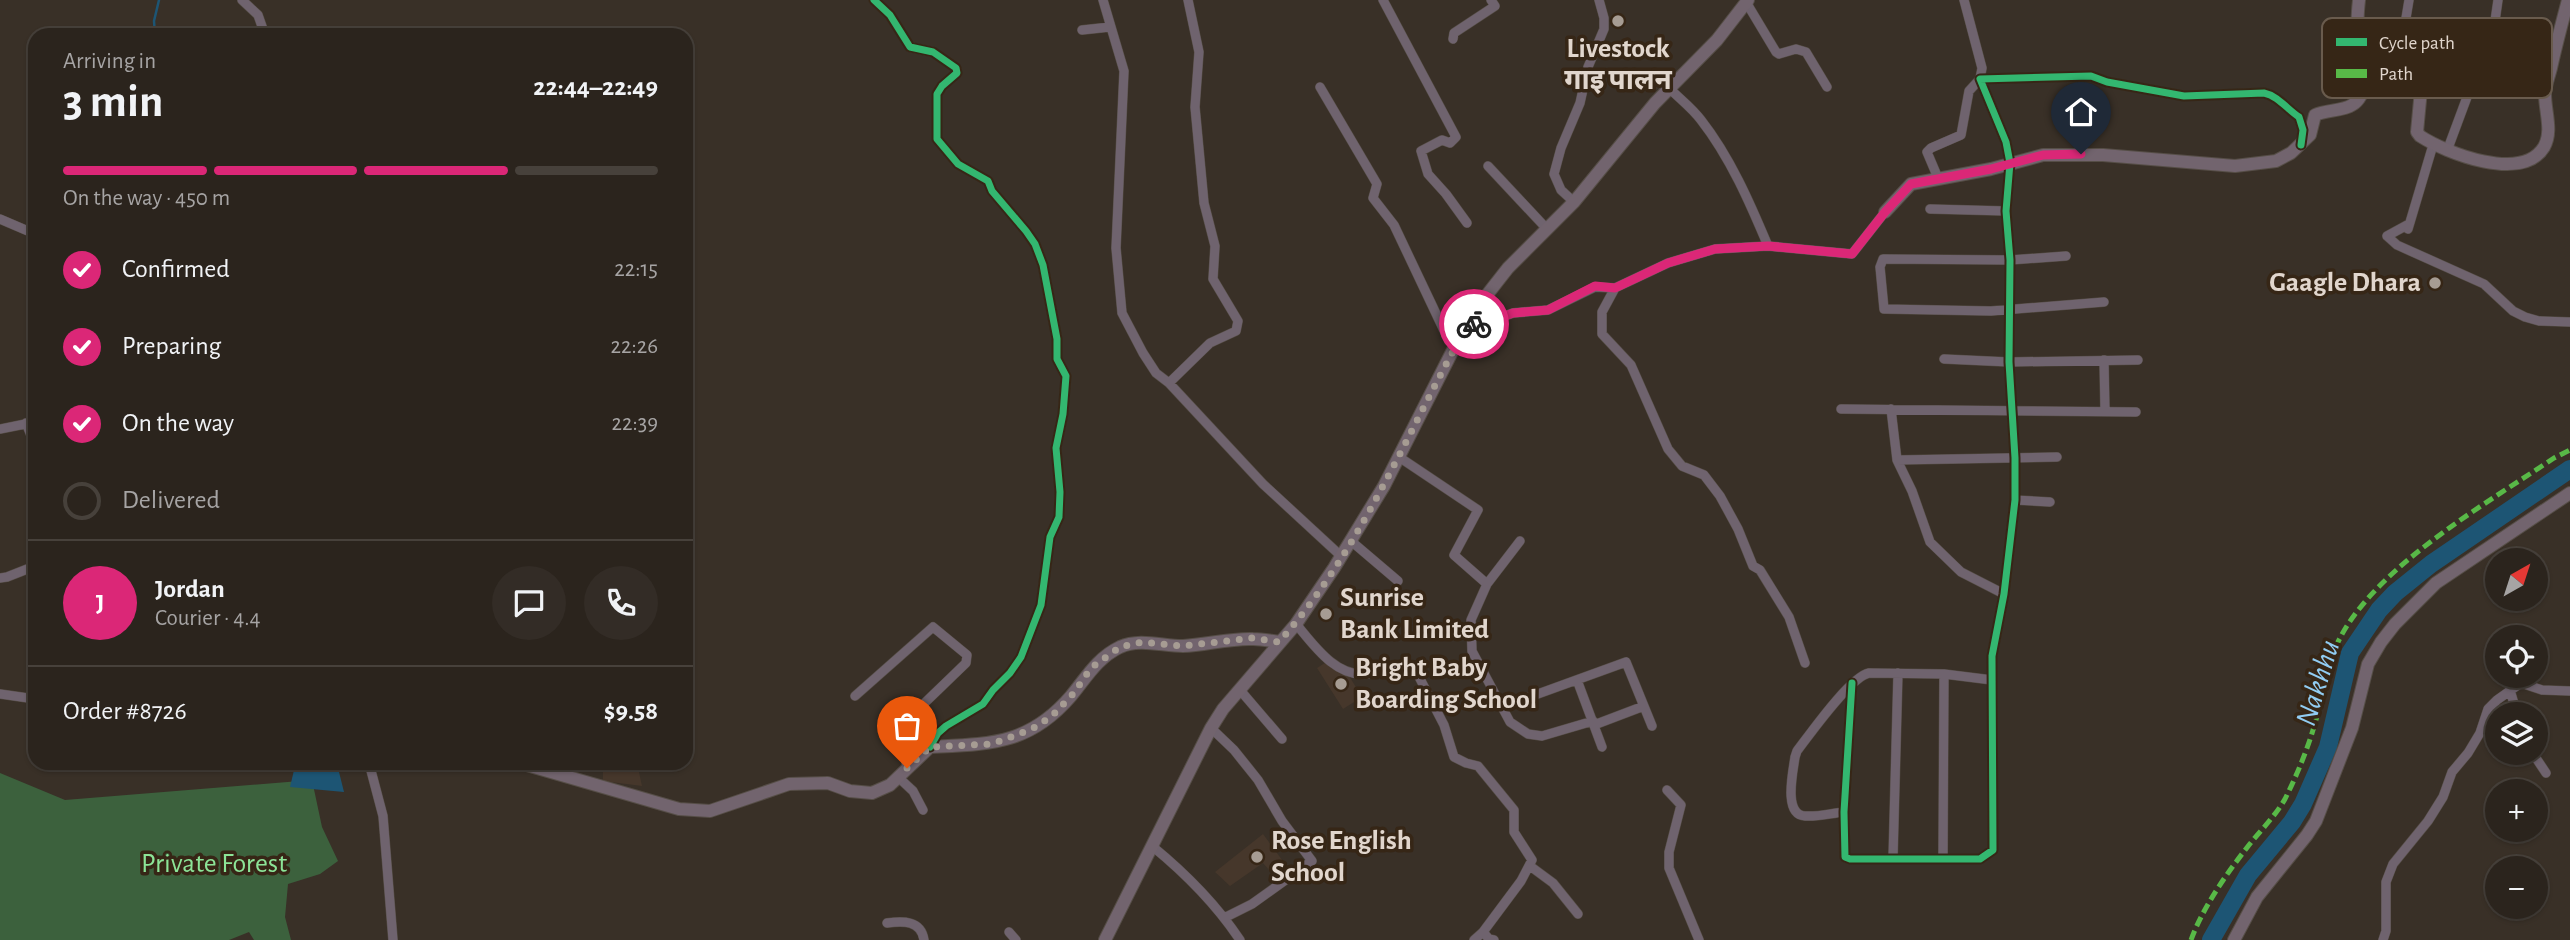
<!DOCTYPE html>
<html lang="en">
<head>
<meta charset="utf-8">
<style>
	:root { --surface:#2b241d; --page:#332c26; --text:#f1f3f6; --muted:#a6a4a4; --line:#47413b; --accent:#db2777 }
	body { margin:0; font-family:"Alegreya Sans","Noto Sans Devanagari",sans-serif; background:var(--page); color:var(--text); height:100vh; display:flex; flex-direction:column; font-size:26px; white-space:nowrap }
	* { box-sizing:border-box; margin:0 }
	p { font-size:23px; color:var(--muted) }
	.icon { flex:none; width:38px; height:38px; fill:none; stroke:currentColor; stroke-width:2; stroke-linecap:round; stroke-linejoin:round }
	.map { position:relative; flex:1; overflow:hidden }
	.details { position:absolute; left:28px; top:28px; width:665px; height:742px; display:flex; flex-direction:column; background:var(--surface); border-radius:21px; box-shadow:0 2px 5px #0004,0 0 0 2px var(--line) }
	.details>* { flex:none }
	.needle { width:46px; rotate:39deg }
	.tools { position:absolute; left:2485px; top:548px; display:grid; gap:14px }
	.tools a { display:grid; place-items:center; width:63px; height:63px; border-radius:50%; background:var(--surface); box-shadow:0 2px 5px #0004,0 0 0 2px var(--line); font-size:35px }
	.pin { position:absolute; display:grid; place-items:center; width:60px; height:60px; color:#fff; margin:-72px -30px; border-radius:50% 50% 50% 0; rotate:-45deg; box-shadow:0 0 7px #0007 }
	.pin .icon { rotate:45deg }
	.courier { position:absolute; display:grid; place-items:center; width:70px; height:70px; margin:-35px; border:5px solid #db2777; border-radius:50%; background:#fff; color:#222; box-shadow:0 2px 9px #0007 }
	.summary em { font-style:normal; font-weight:700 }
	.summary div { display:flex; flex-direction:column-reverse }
	.summary { display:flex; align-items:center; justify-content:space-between; height:119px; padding:0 35px }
	h1 { font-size:46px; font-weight:700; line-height:52px }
	.bar { display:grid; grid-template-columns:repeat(4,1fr); gap:10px 7px; align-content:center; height:84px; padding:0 35px }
	.bar i { height:9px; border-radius:5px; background:var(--line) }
	.bar .on { background:var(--accent) }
	.bar p { grid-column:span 4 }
	.line { display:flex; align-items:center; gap:18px; padding:0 35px; border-top:2px solid var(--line) }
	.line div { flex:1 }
	.round { display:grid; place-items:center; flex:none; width:74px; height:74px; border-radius:37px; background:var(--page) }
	ol { padding:0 35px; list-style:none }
	li { display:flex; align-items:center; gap:21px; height:77px }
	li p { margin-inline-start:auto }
	li .icon { padding:7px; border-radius:50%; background:var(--accent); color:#fff; stroke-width:4 }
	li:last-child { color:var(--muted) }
	li i { width:38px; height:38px; border:4px solid var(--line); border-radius:50% }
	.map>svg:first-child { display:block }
	.education { fill:#46372b }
	.green { fill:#3c613d }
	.water { fill:#1d5574 }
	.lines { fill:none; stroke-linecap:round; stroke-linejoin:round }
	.stream { stroke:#1d5574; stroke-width:2.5 }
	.river { stroke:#1d5574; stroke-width:18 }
	.street-casing { stroke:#564e47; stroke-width:10 }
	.secondary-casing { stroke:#564e47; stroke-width:14 }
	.street { stroke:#6f636e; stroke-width:9 }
	.secondary { stroke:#72646e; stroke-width:12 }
	.quiet { stroke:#58b947; stroke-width:5; stroke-dasharray:10 5; stroke-linecap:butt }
	.cycleway-casing { stroke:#362616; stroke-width:11 }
	.cycleway { stroke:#33b770; stroke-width:7 }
	.done { stroke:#a69c93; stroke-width:7; stroke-dasharray:0 12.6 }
	.route { stroke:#db2777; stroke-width:9 }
	.poi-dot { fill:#a69c93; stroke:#362616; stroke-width:2.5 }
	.labels { text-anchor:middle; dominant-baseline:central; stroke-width:7; stroke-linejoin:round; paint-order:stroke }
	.poi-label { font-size:28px; font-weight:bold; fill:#e1d6cd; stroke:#362616; text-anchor:start }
	.park-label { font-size:28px; fill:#8ce497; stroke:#362616 }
	.water-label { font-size:30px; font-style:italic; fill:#91ccf2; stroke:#362616 }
	.key { fill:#362616; stroke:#695b4d; stroke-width:2 }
	.key-label { font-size:19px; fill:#e1d6cd }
</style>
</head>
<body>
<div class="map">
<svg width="2570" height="940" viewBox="0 0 2570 940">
	<rect width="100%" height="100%" fill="#393027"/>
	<!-- education -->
	<path class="education" d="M 1328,661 L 1346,671 L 1362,697 L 1343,709 L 1317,668 Z
		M 603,763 L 637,763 L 642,786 L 603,781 Z
		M 1263,834 L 1288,868 L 1276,878 L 1263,863 L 1230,886 L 1215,872 Z"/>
	<!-- green -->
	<path class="green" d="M 0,773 L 65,800 L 312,780 L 322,827 L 338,861 L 320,874 L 288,884 L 285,917 L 291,940 L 254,940 L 249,932 L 229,940 L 0,940 Z"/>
	<!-- water -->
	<path class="water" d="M 337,764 L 344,792 L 290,787 L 295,766 Z"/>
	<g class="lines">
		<!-- stream -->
		<path class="stream" d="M 155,35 L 154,21 L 159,0"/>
		<!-- river -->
		<path class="river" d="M 2211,940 L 2248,875 L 2292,822 L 2303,804 L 2328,747 L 2350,653 L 2379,610 L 2395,593 L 2431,564 L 2570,469"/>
		<!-- street casing -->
		<g class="street-casing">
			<path id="street" d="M 242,0 L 258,15 L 265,35
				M 874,0 L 890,15 L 910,47 L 933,52 L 956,68 L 957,73 L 942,86 L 937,94 L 937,139 L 958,164 L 988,181 L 992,191 L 1026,231 L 1035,244 L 1043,265 L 1057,339 L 1057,359 L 1066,376 L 1063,414 L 1056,448 L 1060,492 L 1059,517 L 1050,537 L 1041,605 L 1021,657 L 1010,673 L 993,690 L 983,704 L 946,726 L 938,733 L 930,747
				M 1103,0 L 1124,71 L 1116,248 L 1122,313 L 1143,353 L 1156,373 L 1169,383 L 1263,484 L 1341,556
				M 1383,0 L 1456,137 L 1450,143 L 1442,140 L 1421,151 L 1428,174 L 1446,194 L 1467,223
				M 1746,2 L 1776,52 L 1779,54 L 1796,49 L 1806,52 L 1827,87
				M 1082,30 L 1110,27
				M 1453,39 L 1454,33 L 1495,6 L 1491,0
				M 2401,48 L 2409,0
				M 1320,87 L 1377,184 L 1373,198 L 1394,225 L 1449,341 L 1455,346
				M 1669,88 C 1680,99 1692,108 1701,120 C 1730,157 1750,203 1768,246
				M 2447,151 L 2473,81 L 2497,35 L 2494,28 L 2498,0
				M 1488,166 L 1547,229
				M 1938,178 L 1927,152 L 1931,148 L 1961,135 L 1969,91 L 1980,79 L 1982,68 L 1964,0
				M 1574,202 L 1561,190 L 1554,174 L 1561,148 L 1580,103 L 1588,67 L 1604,29 L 1604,18 L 1599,0
				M 1930,209 L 2006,211
				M 0,219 L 35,234
				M 2409,224 L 2387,236 L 2397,245 L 2484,284 L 2513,311 L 2525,317 L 2539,321 L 2570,322
				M 2408,229 L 2433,145
				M 2066,256 L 2010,260 L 1883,259 L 1880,267 L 1884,309 L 1991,311 L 2104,302
				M 1615,288 L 1602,312 L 1602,334 L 1631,365 L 1668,449 L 1682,466 L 1704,475 L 1720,496 L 1738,529 L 1753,566 L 1760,570 L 1789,617 L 1805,663
				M 1467,326 L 1494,320 L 1513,313 L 1548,310 L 1595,287 L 1615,288 L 1668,263 L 1715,249 L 1768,246 L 1852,254 L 1885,212
				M 1944,359 L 2009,362 L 2138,360
				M 2104,360 L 2105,411
				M 1169,383 L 1210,343 L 1236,331 L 1238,321 L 1213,279 L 1215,246 L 1204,203 L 1195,107 L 1199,52 L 1188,0
				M 1841,409 L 2136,412
				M 1891,409 L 1897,460 L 1912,491 L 1930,542 L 1961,572 L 2004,594
				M 26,423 L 35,445
				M 0,429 L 35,422
				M 1399,457 L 1478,510 L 1454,555 L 1487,584
				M 1897,460 L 2057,457
				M 2015,500 L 2050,502
				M 1351,541 L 1398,581
				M 1520,541 L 1487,584 L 1471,620 L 1472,651 L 1510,722 L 1528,734 L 1542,736 L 1593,721
				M 0,578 L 7,577 L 35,566
				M 1296,624 C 1313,644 1335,677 1366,674 C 1380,672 1395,669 1410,668 L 1417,673 L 1444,725 L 1454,757 L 1466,763 L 1478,766 L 1514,810 L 1514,832 L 1532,860 L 1521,881 L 1483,932
				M 1577,680 L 1602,747
				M 1852,683 L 1844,812 L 1845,857 L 1850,859 L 1980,859 L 1993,850 L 1992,656 L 2004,594 L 2015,500 L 2015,458 L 2009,362 L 2010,260 L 2006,211 L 2010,163 L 2006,142 L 1980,79 L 2091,76 L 2107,82 L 2184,96 L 2264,93 C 2278,96 2287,109 2299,117 L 2303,130 L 2301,143
				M 1240,690 L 1282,739
				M 2510,690 L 2517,714
				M 0,694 L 35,699
				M 855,696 L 933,627 L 967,655 L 966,663 L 908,719 L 903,741 L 907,768
				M 1502,707 L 1626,662 L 1652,726
				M 1594,725 L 1644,706
				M 1211,728 L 1234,750 L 1258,780 L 1282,821 L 1312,861 L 1252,904 L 1224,918
				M 2532,752 L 2546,773
				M 369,763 L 383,816 L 393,940
				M 898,777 L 913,791 L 923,810
				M 1667,790 L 1681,805 L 1669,852 L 1669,868 L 1699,940
				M 1844,812 C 1832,813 1818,817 1805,816 C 1783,815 1793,772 1795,757 L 1797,751 C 1810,734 1850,677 1869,673 L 1944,674 L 1992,680
				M 1152,846 C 1185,873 1216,904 1240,940
				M 1893,858 L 1898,673
				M 1943,858 L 1944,674
				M 1530,866 L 1553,883 L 1578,914
				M 887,923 C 903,921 921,920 924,940
				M 1009,932 L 1016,940
				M 1474,940 L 1483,932 L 1489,939 L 1494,940
				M 2383,940 L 2386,931 L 2386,882 L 2393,864 L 2428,821 L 2443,797 L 2452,772 L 2468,753 L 2480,733 L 2488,709 L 2497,700 L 2521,683 L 2542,690 L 2570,691"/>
		</g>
		<!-- secondary casing -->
		<g class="secondary-casing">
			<path id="secondary" d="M 2365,46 L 2415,50 L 2424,58 L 2417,132 L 2420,136 C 2446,153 2522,183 2544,147 C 2553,131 2545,112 2545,94 C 2545,86 2549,76 2551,68 C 2556,45 2562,23 2568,0
				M 1885,212 L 1911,184 L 1991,169 L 2043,155 L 2103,155 L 2235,166 L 2276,161 L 2291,153 L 2310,135 L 2315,115 C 2326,110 2343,111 2352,105 C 2368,96 2368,64 2365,49 C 2364,41 2360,35 2358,28 C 2357,19 2358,9 2359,0
				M 520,763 L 679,809 L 710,811 L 789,784 L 828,783 L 850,791 L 872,793 L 890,785 L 930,747 C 990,744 1029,745 1071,696 C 1086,678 1097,658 1120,647 C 1140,638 1162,646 1183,646 C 1206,645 1230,638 1253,639 C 1262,639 1271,641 1280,642
				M 369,764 L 374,763
				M 1105,940 L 1211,728 L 1223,709 L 1296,624 L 1334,568 L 1384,486 L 1455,346 L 1479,305 L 1508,268 L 1574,202 L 1655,103 L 1717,40 L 1748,0
				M 2234,940 L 2257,897 L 2307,835 L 2316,821 L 2352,728 L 2368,664 L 2381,642 L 2395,624 L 2436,583 L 2570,493"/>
		</g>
		<!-- street -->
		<use href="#street" class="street"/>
		<!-- secondary -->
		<use href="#secondary" class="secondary"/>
		<!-- quiet -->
		<path class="quiet" d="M 2191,940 C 2203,907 2227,873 2249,845 C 2261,830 2276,815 2285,799 C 2296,777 2306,753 2313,730 C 2323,699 2325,666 2340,638 C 2377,566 2487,503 2554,458 L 2570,450"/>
		<!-- cycleway casing -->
		<g class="cycleway-casing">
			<path id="cycleway" d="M 874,0 L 890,15 L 910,47 L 933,52 L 956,68 L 957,73 L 942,86 L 937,94 L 937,139 L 958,164 L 988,181 L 992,191 L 1026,231 L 1035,244 L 1043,265 L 1057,339 L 1057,359 L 1066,376 L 1063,414 L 1056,448 L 1060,492 L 1059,517 L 1050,537 L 1041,605 L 1021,657 L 1010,673 L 993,690 L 983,704 L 946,726 L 938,733 L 930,747
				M 1852,683 L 1844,812 L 1845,857 L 1850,859 L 1980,859 L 1993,850 L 1992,656 L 2004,594 L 2015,500 L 2015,458 L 2009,362 L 2010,260 L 2006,211 L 2010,163 L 2006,142 L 1980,79 L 2091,76 L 2107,82 L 2184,96 L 2264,93 C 2278,96 2287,109 2299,117 L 2303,130 L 2301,145"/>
		</g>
		<!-- cycleway -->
		<use href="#cycleway" class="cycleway"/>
	</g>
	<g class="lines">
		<!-- done -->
		<path class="done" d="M 907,768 L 930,747 L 992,744 L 1032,729 L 1052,716 L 1073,694 L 1091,668 L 1120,647 L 1142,642 L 1183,646 L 1252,638 L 1279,642 C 1361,550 1407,432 1467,326 L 1474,324"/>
		<!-- route -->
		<path class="route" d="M 1474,324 L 1494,320 L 1513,313 L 1548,310 L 1595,286 L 1615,288 L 1668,263 L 1715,249 L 1768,246 L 1852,254 L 1885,212 L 1911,184 L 1991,169 L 2043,155 L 2081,154"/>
	</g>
	<!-- markers -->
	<g class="poi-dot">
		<circle cx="1618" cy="21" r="7"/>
		<circle cx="2435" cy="283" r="7"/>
		<circle cx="1326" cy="614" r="7"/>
		<circle cx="1341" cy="684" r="7"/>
		<circle cx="1257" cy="857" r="7"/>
	</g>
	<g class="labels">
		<!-- poi labels -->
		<g class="poi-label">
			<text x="1618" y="49" text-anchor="middle">Livestock<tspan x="1618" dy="32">गाइ पालन</tspan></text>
			<text x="2421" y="283" text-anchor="end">Gaagle Dhara</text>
			<text x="1340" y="598">Sunrise<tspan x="1340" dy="32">Bank Limited</tspan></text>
			<text x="1355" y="668">Bright Baby<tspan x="1355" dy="32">Boarding School</tspan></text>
			<text x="1271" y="841">Rose English<tspan x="1271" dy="32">School</tspan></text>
		</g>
		<!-- park labels -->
		<g class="park-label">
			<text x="214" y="864">Private Forest</text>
		</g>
		<!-- water labels -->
		<g class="water-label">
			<text transform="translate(2318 683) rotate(-73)">Nakhhu</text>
		</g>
	</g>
	<!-- legend -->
	<rect x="2322" y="18" width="230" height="80" rx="10" class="key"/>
	<rect x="2336" y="38" width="31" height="8" fill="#33b770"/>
	<rect x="2336" y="69" width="31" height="9" fill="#58b947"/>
	<g class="key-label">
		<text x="2379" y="49">Cycle path</text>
		<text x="2379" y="80">Path</text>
	</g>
</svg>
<div class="tools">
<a><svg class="needle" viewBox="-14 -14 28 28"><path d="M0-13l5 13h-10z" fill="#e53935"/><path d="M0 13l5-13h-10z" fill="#a6a4a4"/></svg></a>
<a><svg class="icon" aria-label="locate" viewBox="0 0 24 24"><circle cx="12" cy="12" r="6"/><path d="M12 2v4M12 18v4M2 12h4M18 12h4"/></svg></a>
<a><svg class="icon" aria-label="layers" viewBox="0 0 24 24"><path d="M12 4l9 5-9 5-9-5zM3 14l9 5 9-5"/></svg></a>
<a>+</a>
<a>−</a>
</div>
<div class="pin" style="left:907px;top:768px;background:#ea580c"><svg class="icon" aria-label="bag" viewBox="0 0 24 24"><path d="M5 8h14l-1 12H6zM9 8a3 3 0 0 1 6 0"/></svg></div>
<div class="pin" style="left:2081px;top:154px;background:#1f2937"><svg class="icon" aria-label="home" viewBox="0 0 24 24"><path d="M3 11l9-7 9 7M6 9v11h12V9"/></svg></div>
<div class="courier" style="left:1474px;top:324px"><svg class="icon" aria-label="bike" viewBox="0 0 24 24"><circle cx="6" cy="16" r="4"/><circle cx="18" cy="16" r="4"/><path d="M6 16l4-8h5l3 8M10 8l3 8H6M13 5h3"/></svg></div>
<section class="details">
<div class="summary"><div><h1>3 min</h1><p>Arriving in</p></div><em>22:44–22:49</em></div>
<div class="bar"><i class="on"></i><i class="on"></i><i class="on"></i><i></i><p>On the way · 450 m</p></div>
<ol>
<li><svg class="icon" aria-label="check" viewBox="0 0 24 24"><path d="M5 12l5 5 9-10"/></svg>Confirmed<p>22:15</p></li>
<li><svg class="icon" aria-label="check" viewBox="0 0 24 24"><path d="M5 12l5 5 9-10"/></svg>Preparing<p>22:26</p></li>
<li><svg class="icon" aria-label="check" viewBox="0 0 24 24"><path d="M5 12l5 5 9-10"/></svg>On the way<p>22:39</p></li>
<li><i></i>Delivered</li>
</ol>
<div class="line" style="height:126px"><b class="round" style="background:var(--accent);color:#fff">J</b><div><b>Jordan</b><p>Courier · 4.4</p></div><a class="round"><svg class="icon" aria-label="chat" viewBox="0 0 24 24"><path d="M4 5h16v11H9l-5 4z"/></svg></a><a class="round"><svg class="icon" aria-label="phone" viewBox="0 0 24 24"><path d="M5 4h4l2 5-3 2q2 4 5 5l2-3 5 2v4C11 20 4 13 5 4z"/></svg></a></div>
<div class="line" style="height:91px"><div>Order #8726</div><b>$9.58</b></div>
</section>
</div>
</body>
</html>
